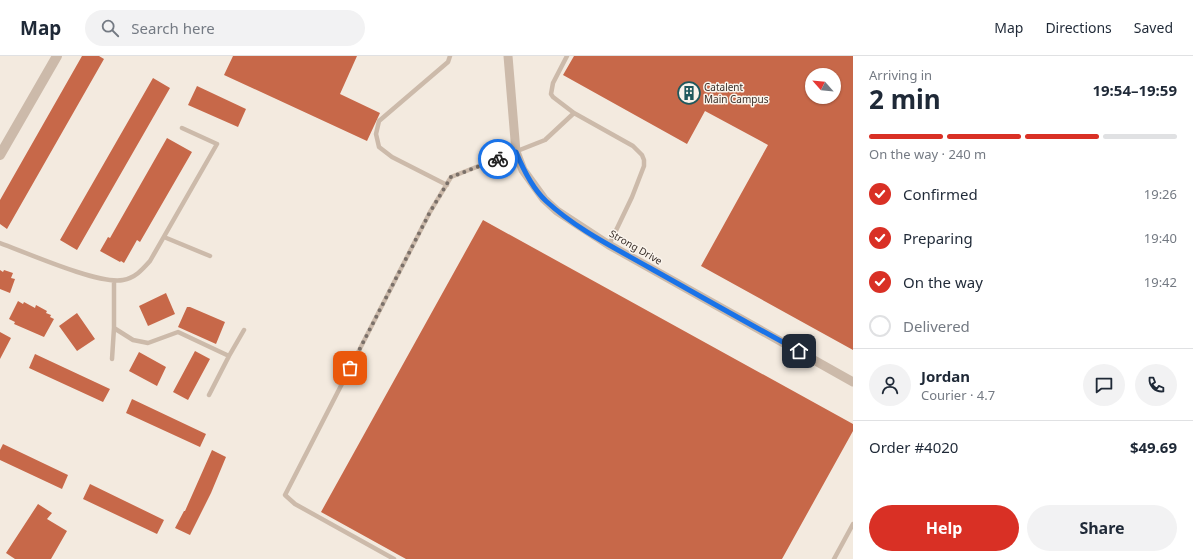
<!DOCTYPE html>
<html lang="en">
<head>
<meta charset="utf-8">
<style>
	:root { --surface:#fff; --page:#f2f2f3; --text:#1f2937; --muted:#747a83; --line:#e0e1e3; --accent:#d93025 }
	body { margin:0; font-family:"Noto Sans",sans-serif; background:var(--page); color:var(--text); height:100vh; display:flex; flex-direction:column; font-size:15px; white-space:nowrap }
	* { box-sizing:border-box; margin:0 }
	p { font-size:13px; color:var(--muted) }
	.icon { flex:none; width:22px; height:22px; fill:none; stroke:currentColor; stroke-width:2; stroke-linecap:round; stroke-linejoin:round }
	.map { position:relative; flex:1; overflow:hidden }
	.drawer { display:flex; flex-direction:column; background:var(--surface); width:340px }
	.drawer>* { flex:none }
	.needle { width:26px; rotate:297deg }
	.tools { position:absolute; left:805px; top:12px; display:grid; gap:8px }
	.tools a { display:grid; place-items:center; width:36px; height:36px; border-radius:50%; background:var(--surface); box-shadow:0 1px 3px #0004; font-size:20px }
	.pin { position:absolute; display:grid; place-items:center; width:34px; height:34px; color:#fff; margin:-17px; border-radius:8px; box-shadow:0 2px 6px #0006 }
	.courier { position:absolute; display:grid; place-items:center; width:40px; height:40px; margin:-20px; border:3px solid #1a73e8; border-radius:50%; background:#fff; color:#222; box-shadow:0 1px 5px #0007 }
	.overview em { font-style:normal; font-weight:700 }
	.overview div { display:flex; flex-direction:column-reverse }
	.overview { display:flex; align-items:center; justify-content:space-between; height:68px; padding:0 16px }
	h1 { font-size:26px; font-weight:700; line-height:30px }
	.bar { display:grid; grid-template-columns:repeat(4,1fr); gap:6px 4px; align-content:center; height:48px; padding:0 16px }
	.bar i { height:5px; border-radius:3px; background:var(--line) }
	.bar .active { background:var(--accent) }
	.bar p { grid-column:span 4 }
	.line { display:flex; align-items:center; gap:10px; padding:0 16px; border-top:1px solid var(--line) }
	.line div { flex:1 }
	.round { display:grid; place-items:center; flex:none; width:42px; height:42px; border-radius:21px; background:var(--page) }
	ol { padding:0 16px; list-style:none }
	li { display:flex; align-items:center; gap:12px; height:44px }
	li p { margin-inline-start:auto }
	li .icon { padding:4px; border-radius:50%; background:var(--accent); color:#fff; stroke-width:4 }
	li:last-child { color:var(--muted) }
	li i { width:22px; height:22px; border:2px solid var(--line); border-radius:50% }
	.button { display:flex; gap:8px; margin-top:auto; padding:8px 16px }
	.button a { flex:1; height:46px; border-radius:24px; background:var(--accent); color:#fff; font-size:16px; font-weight:700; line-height:46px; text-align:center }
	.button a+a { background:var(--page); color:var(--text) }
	header { display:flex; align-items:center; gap:24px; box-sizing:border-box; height:56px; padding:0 20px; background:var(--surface); border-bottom:1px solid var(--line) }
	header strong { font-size:19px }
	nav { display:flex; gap:22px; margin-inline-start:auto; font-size:14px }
	.search { width:280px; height:36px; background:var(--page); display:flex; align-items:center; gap:10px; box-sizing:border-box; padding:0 14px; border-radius:22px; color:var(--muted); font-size:15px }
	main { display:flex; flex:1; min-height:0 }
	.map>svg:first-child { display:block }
	.building { fill:#c76849; fill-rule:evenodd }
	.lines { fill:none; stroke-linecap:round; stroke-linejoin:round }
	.service { stroke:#ccbaaa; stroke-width:4.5 }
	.minor { stroke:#ccbaaa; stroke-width:9 }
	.tertiary { stroke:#ccbaaa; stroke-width:10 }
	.done { stroke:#7a7069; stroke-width:4; stroke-dasharray:0 7.2 }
	.route { stroke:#1a73e8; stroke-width:5 }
	.labels { text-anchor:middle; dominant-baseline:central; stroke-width:3; stroke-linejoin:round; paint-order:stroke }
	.poi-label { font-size:10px; fill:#392f2a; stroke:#faf4ec; text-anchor:start }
	.street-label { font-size:10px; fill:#392f2a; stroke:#faf4ec }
</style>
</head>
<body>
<header>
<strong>Map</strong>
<div class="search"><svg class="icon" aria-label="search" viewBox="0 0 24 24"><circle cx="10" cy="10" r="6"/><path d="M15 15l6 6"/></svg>Search here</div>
<nav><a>Map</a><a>Directions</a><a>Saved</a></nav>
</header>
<main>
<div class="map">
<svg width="853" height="503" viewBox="0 0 853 503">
	<rect width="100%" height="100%" fill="#f3eadf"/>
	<!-- building -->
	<path class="building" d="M 82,0 L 99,0 L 104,3 L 7,173 L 0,168 L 0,144 Z
		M 233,0 L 357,0 L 340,38 L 380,57 L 367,85 L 224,19 Z
		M 574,0 L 853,0 L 853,294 L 701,210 L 768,89 L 705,55 L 687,88 L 563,19 ZM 812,19 L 834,19 L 834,41 L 812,41 Z
		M 153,22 L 170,32 L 77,194 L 60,184 Z
		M 197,30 L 246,53 L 238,71 L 188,49 Z
		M 167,82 L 192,96 L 140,186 L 137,184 L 124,207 L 121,205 L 120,206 L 100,195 L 108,181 L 110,182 Z
		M 483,164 L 853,368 L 853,375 L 782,503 L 406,503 L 321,456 Z
		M 0,214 L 3,216 L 4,214 L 13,217 L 11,222 L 15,223 L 10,237 L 0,233 Z
		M 166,237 L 175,258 L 148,270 L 139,250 Z
		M 18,245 L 23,248 L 24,246 L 35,252 L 36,249 L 47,255 L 46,257 L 51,259 L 50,261 L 54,263 L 44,281 L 14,268 L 15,266 L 9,263 Z
		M 187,251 L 190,251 L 225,266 L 216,288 L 178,271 Z
		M 77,257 L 95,283 L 77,295 L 59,270 Z
		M 0,276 L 11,282 L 0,303 Z
		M 195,295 L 210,303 L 188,344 L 173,336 Z
		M 139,296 L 166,311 L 157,330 L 129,315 Z
		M 35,298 L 110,333 L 103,346 L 29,312 Z
		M 132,343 L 206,378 L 200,391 L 126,357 Z
		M 3,388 L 68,419 L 62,433 L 0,404 L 0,394 Z
		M 212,394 L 226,401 L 211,437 L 190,479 L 175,472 L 184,455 L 185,455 Z
		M 90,428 L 164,464 L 157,478 L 83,443 Z
		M 38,448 L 52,457 L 47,463 L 67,475 L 51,503 L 15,503 L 6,497 Z"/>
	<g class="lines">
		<!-- service -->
		<path class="service" d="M 567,0 L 553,27 L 551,38 L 553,41 L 574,57
			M 447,129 L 392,101 L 379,91 L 376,78 L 379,65 L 448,6 L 450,0
			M 164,181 L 210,200
			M 0,187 C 25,196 99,229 123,224 C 135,222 142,214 150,205 L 217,88 L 182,72
			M 114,225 L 114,272 L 133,284 L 148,287 L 178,276 L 229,300 L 244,274
			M 112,303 L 114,272
			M 209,339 L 229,300
			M 394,503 L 295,448 L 285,439 L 430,156 L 451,121 L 545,84 L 574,57 L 633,90 L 642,99 L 644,104 L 644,110 L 632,141 L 609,189
			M 834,503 L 853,468"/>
		<!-- minor -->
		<path class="minor" d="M 508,0 L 516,96 L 523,114 L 544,143 L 557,155 L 609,189 L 853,326"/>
		<!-- tertiary -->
		<path class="tertiary" d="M 0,99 L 57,0"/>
	</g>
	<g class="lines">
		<!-- done -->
		<path class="done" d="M 350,312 L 430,156 L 451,121 L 498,103"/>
		<!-- route -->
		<path class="route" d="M 498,103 L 516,96 C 523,113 532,132 546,145 C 576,173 615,192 650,212 C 700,240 749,268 799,295"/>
	</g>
	<!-- icons -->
	<defs>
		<g id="building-ring" transform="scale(1.15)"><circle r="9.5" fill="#faf4ec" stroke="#1f585c" stroke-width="1.5"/><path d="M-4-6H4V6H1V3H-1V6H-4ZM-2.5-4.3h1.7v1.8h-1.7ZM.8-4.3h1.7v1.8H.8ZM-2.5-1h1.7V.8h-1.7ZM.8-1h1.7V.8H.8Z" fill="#1f585c"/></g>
	</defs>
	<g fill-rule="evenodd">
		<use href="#building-ring" x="689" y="37"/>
	</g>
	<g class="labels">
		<!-- poi labels -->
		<g class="poi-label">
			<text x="704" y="31">Catalent<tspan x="704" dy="12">Main Campus</tspan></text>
		</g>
		<!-- street labels -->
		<g class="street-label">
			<text transform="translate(636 191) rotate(30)">Strong Drive</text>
		</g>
	</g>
</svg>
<div class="tools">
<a><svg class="needle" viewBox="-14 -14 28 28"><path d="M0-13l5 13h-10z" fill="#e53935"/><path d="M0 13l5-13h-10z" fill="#747a83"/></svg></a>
</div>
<div class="pin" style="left:350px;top:312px;background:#ea580c"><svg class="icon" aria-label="bag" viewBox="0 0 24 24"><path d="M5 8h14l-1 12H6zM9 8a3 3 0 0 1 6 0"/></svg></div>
<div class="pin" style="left:799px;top:295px;background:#1f2937"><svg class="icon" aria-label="home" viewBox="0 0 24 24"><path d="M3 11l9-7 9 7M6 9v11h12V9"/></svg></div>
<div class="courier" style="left:498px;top:103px"><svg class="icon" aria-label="bike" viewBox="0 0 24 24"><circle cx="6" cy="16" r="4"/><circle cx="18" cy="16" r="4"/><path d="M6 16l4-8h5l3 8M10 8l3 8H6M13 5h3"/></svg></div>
</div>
<section class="drawer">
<div class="overview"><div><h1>2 min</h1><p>Arriving in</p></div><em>19:54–19:59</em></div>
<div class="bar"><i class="active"></i><i class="active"></i><i class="active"></i><i></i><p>On the way · 240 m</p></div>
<ol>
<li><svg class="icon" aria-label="check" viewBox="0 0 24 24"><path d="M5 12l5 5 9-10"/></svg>Confirmed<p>19:26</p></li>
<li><svg class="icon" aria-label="check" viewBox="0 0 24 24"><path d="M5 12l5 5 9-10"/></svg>Preparing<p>19:40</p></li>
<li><svg class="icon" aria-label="check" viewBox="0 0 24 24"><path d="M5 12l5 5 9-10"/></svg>On the way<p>19:42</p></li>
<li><i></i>Delivered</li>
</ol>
<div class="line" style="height:72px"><a class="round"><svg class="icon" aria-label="person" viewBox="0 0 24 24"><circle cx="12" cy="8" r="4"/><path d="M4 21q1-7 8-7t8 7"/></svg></a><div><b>Jordan</b><p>Courier · 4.7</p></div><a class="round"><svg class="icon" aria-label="chat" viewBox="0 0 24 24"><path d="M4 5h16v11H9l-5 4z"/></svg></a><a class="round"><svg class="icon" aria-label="phone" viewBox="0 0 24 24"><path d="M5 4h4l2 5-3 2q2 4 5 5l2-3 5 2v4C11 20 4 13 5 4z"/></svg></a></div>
<div class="line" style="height:52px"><div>Order #4020</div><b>$49.69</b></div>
<div class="button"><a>Help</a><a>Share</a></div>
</section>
</main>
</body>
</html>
